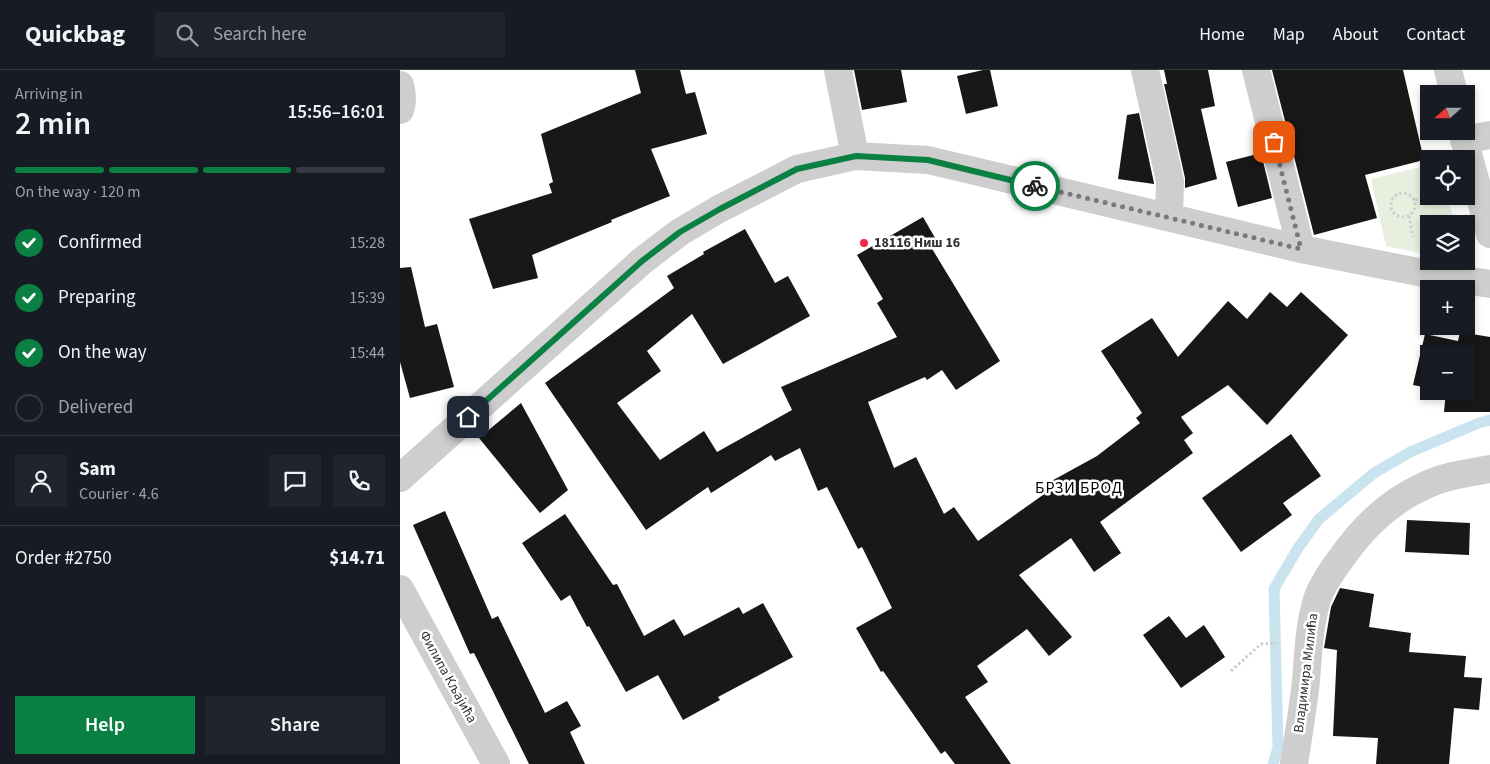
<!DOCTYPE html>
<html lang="en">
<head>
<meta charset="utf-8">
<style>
	:root { --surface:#171b24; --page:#20242c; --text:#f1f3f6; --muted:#9ea1a6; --line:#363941; --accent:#0b8043 }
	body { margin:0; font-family:"Source Sans 3",sans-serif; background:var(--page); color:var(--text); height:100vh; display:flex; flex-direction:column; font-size:19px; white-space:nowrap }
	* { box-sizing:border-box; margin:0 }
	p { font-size:16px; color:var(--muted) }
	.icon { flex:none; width:28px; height:28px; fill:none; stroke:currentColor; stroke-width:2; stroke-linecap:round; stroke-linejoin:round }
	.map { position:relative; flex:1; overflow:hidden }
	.side { display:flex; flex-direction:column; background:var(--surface); width:400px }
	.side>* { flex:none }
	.needle { width:32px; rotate:249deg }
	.buttons { position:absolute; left:1020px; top:15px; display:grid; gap:10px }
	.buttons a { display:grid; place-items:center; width:55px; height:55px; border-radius:0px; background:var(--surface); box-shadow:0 2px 8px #0003; font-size:25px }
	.pin { position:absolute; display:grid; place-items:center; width:42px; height:42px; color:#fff; margin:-21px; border-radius:10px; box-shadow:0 2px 8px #0006 }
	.courier { position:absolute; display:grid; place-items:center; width:50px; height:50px; margin:-25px; border:4px solid #0b8043; border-radius:50%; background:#fff; color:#222; box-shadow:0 1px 6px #0007 }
	.headline em { font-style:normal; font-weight:600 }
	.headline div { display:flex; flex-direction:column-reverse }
	.headline { display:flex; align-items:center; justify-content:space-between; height:85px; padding:0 15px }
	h1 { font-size:32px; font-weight:600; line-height:38px }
	.bar { display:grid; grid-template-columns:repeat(4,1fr); gap:8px 5px; align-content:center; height:60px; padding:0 15px }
	.bar i { height:6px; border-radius:4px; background:var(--line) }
	.bar .on { background:var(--accent) }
	.bar p { grid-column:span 4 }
	.line { display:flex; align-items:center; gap:12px; padding:0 15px; border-top:1px solid var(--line) }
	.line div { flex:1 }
	.round { display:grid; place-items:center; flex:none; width:52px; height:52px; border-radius:0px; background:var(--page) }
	ol { padding:0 15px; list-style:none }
	li { display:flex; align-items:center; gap:15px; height:55px }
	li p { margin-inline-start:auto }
	li .icon { padding:5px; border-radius:50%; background:var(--accent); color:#fff; stroke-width:4 }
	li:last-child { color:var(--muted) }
	li i { width:28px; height:28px; border:2px solid var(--line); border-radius:50% }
	.cta { display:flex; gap:10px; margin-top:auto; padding:10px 15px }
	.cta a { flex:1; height:58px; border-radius:0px; background:var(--accent); color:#fff; font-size:20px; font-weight:600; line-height:58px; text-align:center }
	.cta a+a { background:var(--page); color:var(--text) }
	header { display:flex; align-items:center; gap:30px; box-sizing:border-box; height:70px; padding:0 25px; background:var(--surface); border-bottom:1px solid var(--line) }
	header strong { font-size:24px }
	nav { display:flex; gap:28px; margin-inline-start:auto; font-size:18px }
	.search { width:350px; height:45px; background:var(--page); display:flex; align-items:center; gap:12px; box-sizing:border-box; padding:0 18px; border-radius:0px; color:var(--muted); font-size:19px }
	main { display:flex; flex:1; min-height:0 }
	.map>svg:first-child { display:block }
	.green { fill:#e9efdf }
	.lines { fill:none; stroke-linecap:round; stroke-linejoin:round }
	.stream { stroke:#cae4ef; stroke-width:11 }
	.building { fill:#181818 }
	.path { stroke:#cecece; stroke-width:3; stroke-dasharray:2.5 2.5; stroke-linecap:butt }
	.street { stroke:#cecece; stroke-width:28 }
	.done { stroke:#797979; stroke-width:5; stroke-dasharray:0 9 }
	.route { stroke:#0b8043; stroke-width:6 }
	.poi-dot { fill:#f22949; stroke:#fff; stroke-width:2 }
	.labels { text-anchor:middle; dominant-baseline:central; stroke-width:5; stroke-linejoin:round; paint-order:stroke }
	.poi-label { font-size:14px; font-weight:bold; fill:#313131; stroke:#fff; text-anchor:start }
	.street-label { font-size:14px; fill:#313131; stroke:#fff }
	.quarter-label { font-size:16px; letter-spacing:1px; fill:#000; stroke:#fff }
</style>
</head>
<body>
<header>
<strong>Quickbag</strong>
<div class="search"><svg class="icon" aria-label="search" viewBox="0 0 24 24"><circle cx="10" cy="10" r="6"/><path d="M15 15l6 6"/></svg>Search here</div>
<nav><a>Home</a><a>Map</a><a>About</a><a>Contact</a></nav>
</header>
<main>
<section class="side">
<div class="headline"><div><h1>2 min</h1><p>Arriving in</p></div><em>15:56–16:01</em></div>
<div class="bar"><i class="on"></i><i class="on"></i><i class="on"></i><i></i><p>On the way · 120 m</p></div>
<ol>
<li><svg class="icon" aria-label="check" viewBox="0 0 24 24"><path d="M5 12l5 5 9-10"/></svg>Confirmed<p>15:28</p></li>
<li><svg class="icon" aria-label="check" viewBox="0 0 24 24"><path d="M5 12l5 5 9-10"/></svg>Preparing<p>15:39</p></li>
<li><svg class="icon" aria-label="check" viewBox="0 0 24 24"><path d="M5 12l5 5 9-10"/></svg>On the way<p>15:44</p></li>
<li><i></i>Delivered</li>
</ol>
<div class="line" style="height:90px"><a class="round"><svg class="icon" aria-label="person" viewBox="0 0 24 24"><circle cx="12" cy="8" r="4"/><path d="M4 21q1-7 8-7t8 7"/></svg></a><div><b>Sam</b><p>Courier · 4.6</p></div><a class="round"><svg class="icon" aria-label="chat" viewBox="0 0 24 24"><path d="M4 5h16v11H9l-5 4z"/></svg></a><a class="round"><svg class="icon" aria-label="phone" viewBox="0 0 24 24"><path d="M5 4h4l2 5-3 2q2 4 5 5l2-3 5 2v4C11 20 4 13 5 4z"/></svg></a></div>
<div class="line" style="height:65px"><div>Order #2750</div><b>$14.71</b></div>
<div class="cta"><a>Help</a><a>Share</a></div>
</section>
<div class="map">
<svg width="1090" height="694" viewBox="0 0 1090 694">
	<rect width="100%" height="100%" fill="#fff"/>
	<!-- green -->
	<path class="green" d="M 1029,95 L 1029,126 L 1047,126 L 1055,154 L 1029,154 L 1029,185 L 986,176 L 971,109 Z"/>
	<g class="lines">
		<!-- stream -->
		<path class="stream" d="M 873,694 L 878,678 L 874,519 L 898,478 L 919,449 L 974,403 L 1010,382 L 1079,353 L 1090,350"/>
	</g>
	<!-- building -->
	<path class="building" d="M 235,0 L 280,0 L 286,24 L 295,22 L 307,64 L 251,79 L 270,126 L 211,150 L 212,152 L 132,185 L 138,208 L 93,219 L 69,149 L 152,123 L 149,114 L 153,112 L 141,64 L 241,23 Z
		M 454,0 L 501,0 L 507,32 L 462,40 Z
		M 583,0 L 590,0 L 598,36 L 566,44 L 557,6 Z
		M 764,0 L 808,0 L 815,36 L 801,39 L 817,109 L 785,118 L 785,108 L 764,14 L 767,14 Z
		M 872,0 L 1003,0 L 1024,90 L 965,105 L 977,148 L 914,165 Z
		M 739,43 L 754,113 L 754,114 L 718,109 L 727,45 Z
		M 861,83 L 872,128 L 838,137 L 826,92 Z
		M 523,147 L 538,173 L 531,177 L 600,291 L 556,320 L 542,300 L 527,310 L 525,307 L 468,332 L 494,398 L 516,387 L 544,444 L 554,437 L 578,471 L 650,420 L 646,414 L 697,386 L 740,353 L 736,348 L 742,343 L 701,281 L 752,248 L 778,287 L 828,231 L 847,249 L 870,222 L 887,237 L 901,222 L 948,265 L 867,355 L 828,315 L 781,347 L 793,363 L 784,370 L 793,383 L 700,452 L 721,483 L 694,502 L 671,468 L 619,505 L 672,567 L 649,586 L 627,559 L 577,596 L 588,612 L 565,627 L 611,694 L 555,694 L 545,681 L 541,684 L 483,601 L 481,602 L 456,558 L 492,538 L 462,477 L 458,479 L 427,417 L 418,421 L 400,378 L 375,391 L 371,385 L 311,423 L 308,417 L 246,460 L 145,313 L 274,218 L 267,206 L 304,184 L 303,182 L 345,159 L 375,213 L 388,206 L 410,246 L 323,294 L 292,244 L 247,281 L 261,301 L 217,333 L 260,390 L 304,361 L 317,382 L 392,340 L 381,317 L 497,267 L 477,233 L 483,229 L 457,185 Z
		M 11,197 L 25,257 L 37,254 L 54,317 L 10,328 L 0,292 L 0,198 Z
		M 1060,262 L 1090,267 L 1090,342 L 1044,342 L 1046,321 L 1066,321 L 1066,284 L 1029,284 L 1029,318 L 1013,315 L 1025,264 L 1058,271 Z
		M 121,333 L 168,420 L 140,443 L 79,368 Z
		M 891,364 L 921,406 L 883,433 L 892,445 L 841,482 L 802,428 Z
		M 45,441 L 92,549 L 98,546 L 145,643 L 167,631 L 181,656 L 170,662 L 185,694 L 129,694 L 74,583 L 70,584 L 13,455 Z
		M 165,444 L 213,515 L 217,514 L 244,566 L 274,549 L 284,566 L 339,537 L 343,544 L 363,533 L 393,587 L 318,627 L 320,630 L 283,650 L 258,605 L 226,622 L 189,556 L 187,557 L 170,525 L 161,531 L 122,473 Z
		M 1007,450 L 1070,453 L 1069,485 L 1005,482 Z
		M 940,518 L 974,524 L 969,557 L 1011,563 L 1009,582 L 1066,586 L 1064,607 L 1082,608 L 1079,640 L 1054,638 L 1049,694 L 976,694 L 978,668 L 933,666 L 937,580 L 924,578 L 931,537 Z
		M 769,546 L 786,568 L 804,555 L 825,587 L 781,618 L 743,565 Z"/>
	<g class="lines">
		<!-- path -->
		<path class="path" d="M991 135a12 12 0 1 1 24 0a12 12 0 1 1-24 0Z
			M 1015,130 L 1036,126
			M 1009,146 L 1013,167
			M 831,601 L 861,574 L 877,573"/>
		<!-- street -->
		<path class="street" d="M 438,0 L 455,86
			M 745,0 L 770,111 L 769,147
			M 856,0 L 901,179
			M 1048,0 L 1054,24
			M 0,15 C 2,22 3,33 0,40
			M 1062,61 L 1090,164
			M 1064,70 L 1090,65
			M 0,408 L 242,191 L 280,162 L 319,139 L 397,99 L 455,86 L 528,90 L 901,179 L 1044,207 L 1090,214
			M 0,519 L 96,694
			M 894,694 C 898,667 903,639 906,611 C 908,585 909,559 916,533 C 920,518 931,502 940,490 C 962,458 988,432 1024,416 C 1044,406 1068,403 1090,399"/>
	</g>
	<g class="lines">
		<!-- done -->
		<path class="done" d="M 635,116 L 901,179 L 874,72"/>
		<!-- route -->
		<path class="route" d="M 68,347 L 242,191 L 280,162 L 320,139 L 397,99 L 456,86 L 528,90 L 635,116"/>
	</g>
	<!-- markers -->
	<circle class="poi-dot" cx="464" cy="173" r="5"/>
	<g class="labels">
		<!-- poi labels -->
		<g class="poi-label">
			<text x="474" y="173">18116 Ниш 16</text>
		</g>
		<!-- street labels -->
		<g class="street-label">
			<text transform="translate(906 603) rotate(-83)">Владимира Милића</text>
			<text transform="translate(48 607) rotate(61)">Филипа Кљајића</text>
		</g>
		<!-- quarter labels -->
		<g class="quarter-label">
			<text x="679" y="418">БРЗИ БРОД</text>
		</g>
	</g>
</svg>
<div class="buttons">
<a><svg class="needle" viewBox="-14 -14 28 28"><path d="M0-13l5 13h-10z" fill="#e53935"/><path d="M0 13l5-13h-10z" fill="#9ea1a6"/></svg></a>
<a><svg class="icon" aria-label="locate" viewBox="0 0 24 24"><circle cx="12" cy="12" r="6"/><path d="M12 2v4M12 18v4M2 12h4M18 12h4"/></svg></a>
<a><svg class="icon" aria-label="layers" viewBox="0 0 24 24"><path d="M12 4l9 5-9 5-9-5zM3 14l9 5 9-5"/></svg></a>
<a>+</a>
<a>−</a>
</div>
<div class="pin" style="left:874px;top:72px;background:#ea580c"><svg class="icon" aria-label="bag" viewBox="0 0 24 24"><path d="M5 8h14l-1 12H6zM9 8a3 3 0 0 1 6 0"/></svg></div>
<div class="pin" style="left:68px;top:347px;background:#1f2937"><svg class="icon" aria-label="home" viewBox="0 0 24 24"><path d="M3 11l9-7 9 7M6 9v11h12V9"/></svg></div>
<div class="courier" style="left:635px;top:116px"><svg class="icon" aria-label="bike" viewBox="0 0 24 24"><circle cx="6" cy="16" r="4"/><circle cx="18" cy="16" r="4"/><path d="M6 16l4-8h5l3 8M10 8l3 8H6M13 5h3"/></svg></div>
</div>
</main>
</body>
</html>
